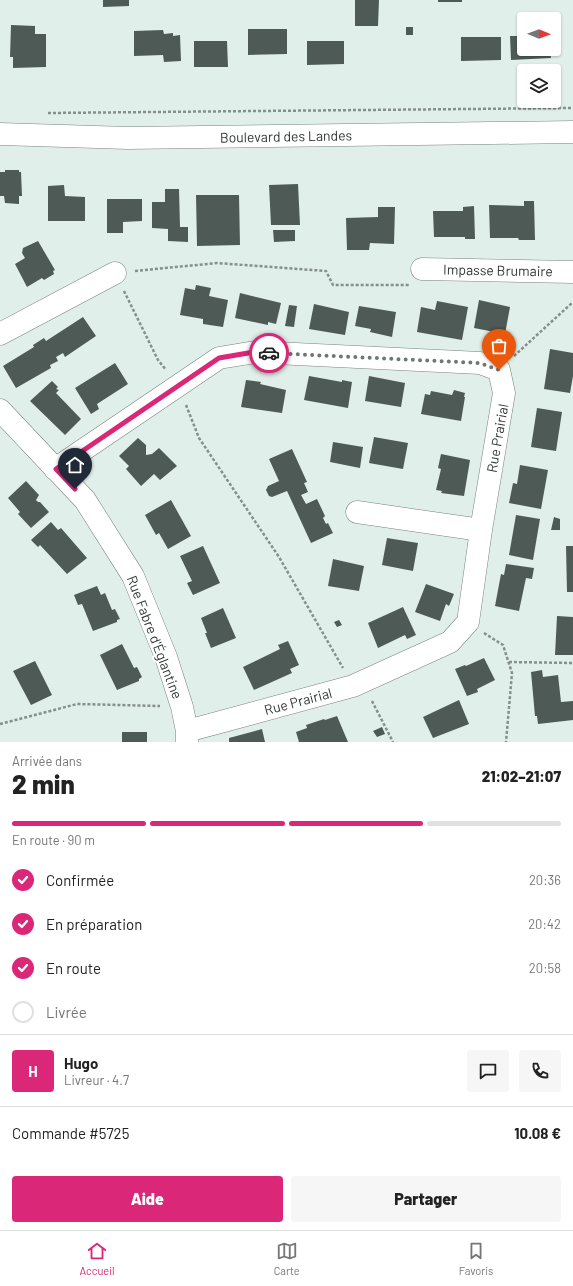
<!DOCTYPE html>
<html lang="fr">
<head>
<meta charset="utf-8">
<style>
	:root { --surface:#fff; --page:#f6f6f6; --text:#222; --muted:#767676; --line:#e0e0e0; --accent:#db2777 }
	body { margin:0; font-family:Barlow,sans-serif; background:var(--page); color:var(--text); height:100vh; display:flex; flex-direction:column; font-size:15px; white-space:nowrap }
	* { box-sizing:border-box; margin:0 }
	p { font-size:13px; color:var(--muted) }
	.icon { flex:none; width:22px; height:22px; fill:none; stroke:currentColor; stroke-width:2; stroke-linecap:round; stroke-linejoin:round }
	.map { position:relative; height:742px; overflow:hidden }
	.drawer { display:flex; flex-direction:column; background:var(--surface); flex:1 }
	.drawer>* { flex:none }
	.needle { width:26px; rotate:91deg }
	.tools { position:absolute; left:517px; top:12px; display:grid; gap:8px }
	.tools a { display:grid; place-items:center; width:44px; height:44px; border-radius:4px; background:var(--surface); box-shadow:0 1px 3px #0004; font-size:20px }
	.pin { position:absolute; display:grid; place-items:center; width:34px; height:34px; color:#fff; margin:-41px -17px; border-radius:50% 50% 50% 0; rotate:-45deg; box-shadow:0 0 4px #0007 }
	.pin .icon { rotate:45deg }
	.courier { position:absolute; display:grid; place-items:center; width:40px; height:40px; margin:-20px; border:3px solid #db2777; border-radius:50%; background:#fff; color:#222; box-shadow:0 1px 5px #0007 }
	.head em { font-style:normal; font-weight:800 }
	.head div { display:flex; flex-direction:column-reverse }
	.head { display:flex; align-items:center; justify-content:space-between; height:68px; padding:0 12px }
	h1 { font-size:26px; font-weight:800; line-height:30px }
	.bar { display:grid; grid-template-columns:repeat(4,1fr); gap:6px 4px; align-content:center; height:48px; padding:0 12px }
	.bar i { height:5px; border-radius:3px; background:var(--line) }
	.bar .current { background:var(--accent) }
	.bar p { grid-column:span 4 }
	.line { display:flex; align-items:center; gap:10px; padding:0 12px; border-top:1px solid var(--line) }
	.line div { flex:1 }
	.round { display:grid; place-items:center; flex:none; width:42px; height:42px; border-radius:4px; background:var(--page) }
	ol { padding:0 12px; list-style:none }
	li { display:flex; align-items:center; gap:12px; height:44px }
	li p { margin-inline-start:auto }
	li .icon { padding:4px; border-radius:50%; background:var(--accent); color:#fff; stroke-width:4 }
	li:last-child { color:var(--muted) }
	li i { width:22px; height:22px; border:2px solid var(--line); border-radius:50% }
	.action { display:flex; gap:8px; margin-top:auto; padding:8px 12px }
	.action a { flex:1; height:46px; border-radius:4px; background:var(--accent); color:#fff; font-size:16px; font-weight:800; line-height:46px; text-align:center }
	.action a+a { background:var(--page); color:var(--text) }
	.tabs { display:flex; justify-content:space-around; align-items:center; height:56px; border-top:1px solid var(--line); background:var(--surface); font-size:11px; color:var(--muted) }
	.tabs a { display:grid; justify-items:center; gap:2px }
	.tabs .current { color:var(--accent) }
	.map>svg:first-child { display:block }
	.building { fill:#4e5a56 }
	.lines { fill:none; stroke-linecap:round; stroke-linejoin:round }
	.minor-casing { stroke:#778480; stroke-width:23 }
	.path { stroke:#858f8c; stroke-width:2.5; stroke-dasharray:3 2; stroke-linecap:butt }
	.minor { stroke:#fff; stroke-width:22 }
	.done { stroke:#6f7774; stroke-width:4; stroke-dasharray:0 7.2 }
	.route { stroke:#db2777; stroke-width:5 }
	.labels { text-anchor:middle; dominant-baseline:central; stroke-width:4; stroke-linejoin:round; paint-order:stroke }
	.street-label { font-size:14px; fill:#313735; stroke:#fff }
</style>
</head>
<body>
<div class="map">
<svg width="573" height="742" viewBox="0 0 573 742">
	<rect width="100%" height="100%" fill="#e1efea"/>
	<!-- building -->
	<path class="building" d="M 103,0 L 129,0 L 129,6 L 103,7 Z
		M 355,0 L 379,0 L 378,26 L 355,26 Z
		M 438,0 L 462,0 L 462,2 L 438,2 Z
		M 11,25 L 35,26 L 35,34 L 46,34 L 46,67 L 13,68 L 13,57 L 10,57 Z
		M 406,27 L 413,27 L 413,35 L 406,35 Z
		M 248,29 L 287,29 L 287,54 L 248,55 Z
		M 163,30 L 164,34 L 173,33 L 173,36 L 180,35 L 181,61 L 164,62 L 163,55 L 134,56 L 134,31 Z
		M 510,36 L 524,36 L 524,49 L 550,49 L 551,58 L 511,60 Z
		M 461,37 L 501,37 L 501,60 L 461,61 Z
		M 194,41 L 227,41 L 228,67 L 194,67 Z
		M 307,41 L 344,41 L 344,64 L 307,65 Z
		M 5,170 L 19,170 L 19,172 L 21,172 L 22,196 L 19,196 L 19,204 L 5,203 L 4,196 L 0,196 L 0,172 L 5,172 Z
		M 298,184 L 300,225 L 271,225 L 269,185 Z
		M 64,185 L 65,196 L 85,197 L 85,221 L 48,221 L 48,186 Z
		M 165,189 L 179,189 L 180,227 L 188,227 L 188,242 L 168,241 L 168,229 L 152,228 L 152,202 L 165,202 Z
		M 196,195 L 239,195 L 240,245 L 197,246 Z
		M 107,199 L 142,199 L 142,221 L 123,222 L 123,233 L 107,233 Z
		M 524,201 L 534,201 L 535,240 L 519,240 L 518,238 L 490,238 L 489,205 L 524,206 Z
		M 474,206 L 475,239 L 465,239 L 465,237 L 434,237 L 433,211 L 463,211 L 463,207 Z
		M 378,207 L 395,207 L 394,244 L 370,243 L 369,250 L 347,250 L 346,218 L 378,217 Z
		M 273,230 L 295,230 L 295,241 L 274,242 Z
		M 38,241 L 55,270 L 53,271 L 54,274 L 44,280 L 42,278 L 27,287 L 15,264 L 25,258 L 22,253 L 23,248 Z
		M 196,285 L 211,288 L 209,296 L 228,300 L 223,327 L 203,324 L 203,319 L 180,315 L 185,288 L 195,290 Z
		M 240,293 L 281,303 L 276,324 L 268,322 L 268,325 L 235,318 Z
		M 479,300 L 510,307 L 505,334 L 474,328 Z
		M 437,301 L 468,307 L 462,340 L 417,332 L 421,307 L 435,310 Z
		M 314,304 L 349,312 L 345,335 L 309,329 Z
		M 289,305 L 297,306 L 294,327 L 285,326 Z
		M 359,306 L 396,312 L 392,337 L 370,332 L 371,329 L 355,326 Z
		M 83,317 L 96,336 L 65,357 L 63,353 L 56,357 L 58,361 L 50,365 L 51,368 L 16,388 L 3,366 L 34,347 L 33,345 L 44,338 L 46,341 Z
		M 550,349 L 573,353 L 573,376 L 570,393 L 544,389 Z
		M 115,363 L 128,384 L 97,404 L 99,409 L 91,414 L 75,388 Z
		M 309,376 L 342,382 L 342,380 L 352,382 L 348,408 L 304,400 Z
		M 369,376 L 405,383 L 401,407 L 365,401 Z
		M 246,380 L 261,382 L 260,384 L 286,390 L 282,413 L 241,407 Z
		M 52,381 L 58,387 L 56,389 L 59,390 L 56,393 L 81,419 L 65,435 L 30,401 Z
		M 454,390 L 465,393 L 464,397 L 465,397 L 461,421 L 421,414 L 425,394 L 430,395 L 431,391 L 452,395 Z
		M 537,408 L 562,412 L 556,451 L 531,447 Z
		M 374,437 L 408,443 L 403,469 L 369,463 Z
		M 138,438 L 146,445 L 146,455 L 152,454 L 159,448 L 177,466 L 160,480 L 154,474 L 141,486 L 126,469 L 129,466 L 119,456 Z
		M 333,442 L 363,447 L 360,468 L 330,462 Z
		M 292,449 L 307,482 L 304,483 L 308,492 L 301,495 L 306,504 L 317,499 L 325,516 L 323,518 L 326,524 L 328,523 L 333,533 L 311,543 L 287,491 L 272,497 L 269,496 L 266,490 L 268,486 L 279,481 L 269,459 Z
		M 441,454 L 470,460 L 464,496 L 441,493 L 442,491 L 436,490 L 441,469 L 438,468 Z
		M 520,465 L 548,470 L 541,509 L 509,503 L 513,483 L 517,484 Z
		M 26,481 L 39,495 L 36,500 L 38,502 L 40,502 L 49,512 L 31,528 L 18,514 L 20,512 L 8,498 Z
		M 171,500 L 191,536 L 168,549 L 159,533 L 156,535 L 145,515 Z
		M 516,515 L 540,519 L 533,560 L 509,555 Z
		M 554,517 L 560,519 L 560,530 L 551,530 Z
		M 51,522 L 58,530 L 61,528 L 87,558 L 67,574 L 40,545 L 38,547 L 31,540 Z
		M 387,538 L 418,543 L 413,571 L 382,565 Z
		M 203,546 L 220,583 L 193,595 L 187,583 L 192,581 L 180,556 Z
		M 566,546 L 573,546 L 573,592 L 567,592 Z
		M 333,559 L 364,566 L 359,591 L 328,586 Z
		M 506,564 L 534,568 L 532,579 L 526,578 L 519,611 L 495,606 L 501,574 L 504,575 Z
		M 426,584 L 454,594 L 449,606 L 446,604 L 440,621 L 415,612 Z
		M 97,586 L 101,595 L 105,593 L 112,610 L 115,609 L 120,619 L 117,620 L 117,622 L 93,631 L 82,604 L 78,605 L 74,595 Z
		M 403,607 L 416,635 L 407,639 L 405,635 L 378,648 L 368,623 Z
		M 223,608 L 236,638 L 211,648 L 205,633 L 207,633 L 201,618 Z
		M 557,616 L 573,617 L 573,655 L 555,655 Z
		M 339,620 L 342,625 L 337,627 L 334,622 Z
		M 288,641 L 299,665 L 290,669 L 292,673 L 254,690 L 243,667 L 280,649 L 278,645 Z
		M 122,644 L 134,668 L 137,667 L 142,677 L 139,679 L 139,681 L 117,690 L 100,655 Z
		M 484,658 L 495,680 L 477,689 L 478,692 L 467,696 L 455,669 L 465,665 L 466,666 Z
		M 35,661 L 52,695 L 31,705 L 13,671 Z
		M 542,670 L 543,677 L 558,675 L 561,702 L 573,701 L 573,720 L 538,724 L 537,716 L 535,716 L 531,672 Z
		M 459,700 L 469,724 L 433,738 L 423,717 Z
		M 337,716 L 348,742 L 299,742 L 296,732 L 307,728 L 306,725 L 324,719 L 325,720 Z
		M 382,727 L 385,734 L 377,737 L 373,731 Z
		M 262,729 L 265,742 L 229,742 L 229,738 Z
		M 122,732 L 147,732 L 147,742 L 122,742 Z"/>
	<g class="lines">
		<!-- minor casing -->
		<g class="minor-casing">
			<path id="minor" d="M 0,134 L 128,138 L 573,132
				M 422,269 L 573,272
				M 0,334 L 115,273
				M 0,410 L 85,500 L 133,576 L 166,657 L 182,707 L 187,731 L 187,742
				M 55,469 L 219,358 L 255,352 L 480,363 L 499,370 L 504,393 L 481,530 L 468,622 L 450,642 L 353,686 L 187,731
				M 357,512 L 481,530"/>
		</g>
		<!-- path -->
		<path class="path" d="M 48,113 L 573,108
			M 135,271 L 217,263 L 326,271 L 333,285 L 409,285
			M 124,291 L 158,360 L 166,370
			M 514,356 L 573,302
			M 186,405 L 199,438 L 279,557 L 343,668
			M 484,633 L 503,645 L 512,673 L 506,742
			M 509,662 L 573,663
			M 372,701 L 393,742
			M 0,724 L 77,704 L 160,706"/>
		<!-- minor -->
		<use href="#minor" class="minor"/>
	</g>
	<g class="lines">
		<!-- done -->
		<path class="done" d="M 269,353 L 480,363 L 499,370"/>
		<!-- route -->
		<path class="route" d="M 75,489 L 56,469 L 219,358 L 254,352 L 269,353"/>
	</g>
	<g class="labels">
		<!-- street labels -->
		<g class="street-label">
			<text transform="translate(286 136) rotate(-1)">Boulevard des Landes</text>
			<text transform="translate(498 270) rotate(1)">Impasse Brumaire</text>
			<text transform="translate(497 438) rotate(-80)">Rue Prairial</text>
			<text transform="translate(155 637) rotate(69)">Rue Fabre d'Églantine</text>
			<text transform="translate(298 701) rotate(-15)">Rue Prairial</text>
		</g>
	</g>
</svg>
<div class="tools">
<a><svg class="needle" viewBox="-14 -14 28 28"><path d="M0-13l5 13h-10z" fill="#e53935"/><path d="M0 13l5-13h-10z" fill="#767676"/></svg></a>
<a><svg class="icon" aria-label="layers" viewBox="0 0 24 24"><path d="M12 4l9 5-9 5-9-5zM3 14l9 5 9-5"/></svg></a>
</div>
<div class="pin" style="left:499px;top:370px;background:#ea580c"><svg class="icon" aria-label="bag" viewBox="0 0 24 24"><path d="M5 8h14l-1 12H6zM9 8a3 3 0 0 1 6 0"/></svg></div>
<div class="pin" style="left:75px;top:489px;background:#1f2937"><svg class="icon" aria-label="home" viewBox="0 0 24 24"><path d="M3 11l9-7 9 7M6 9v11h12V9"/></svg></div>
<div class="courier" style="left:269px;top:353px"><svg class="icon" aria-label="car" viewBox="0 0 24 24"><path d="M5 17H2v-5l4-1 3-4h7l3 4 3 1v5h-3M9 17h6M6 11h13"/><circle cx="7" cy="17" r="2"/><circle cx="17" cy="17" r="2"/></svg></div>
</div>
<section class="drawer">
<div class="head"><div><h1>2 min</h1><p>Arrivée dans</p></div><em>21:02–21:07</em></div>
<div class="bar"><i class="current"></i><i class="current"></i><i class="current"></i><i></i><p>En route · 90 m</p></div>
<ol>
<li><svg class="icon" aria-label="check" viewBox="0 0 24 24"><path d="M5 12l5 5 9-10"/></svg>Confirmée<p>20:36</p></li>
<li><svg class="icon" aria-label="check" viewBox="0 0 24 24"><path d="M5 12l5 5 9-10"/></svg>En préparation<p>20:42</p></li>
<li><svg class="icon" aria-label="check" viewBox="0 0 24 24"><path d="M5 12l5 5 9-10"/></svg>En route<p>20:58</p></li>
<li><i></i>Livrée</li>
</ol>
<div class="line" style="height:72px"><b class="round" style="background:var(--accent);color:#fff">H</b><div><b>Hugo</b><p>Livreur · 4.7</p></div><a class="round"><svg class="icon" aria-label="chat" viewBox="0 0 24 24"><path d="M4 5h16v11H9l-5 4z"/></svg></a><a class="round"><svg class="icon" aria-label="phone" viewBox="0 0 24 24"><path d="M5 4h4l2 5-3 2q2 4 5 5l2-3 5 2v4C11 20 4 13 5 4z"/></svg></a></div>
<div class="line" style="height:52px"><div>Commande #5725</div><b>10.08 €</b></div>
<div class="action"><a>Aide</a><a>Partager</a></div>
</section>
<nav class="tabs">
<a class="current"><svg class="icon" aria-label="home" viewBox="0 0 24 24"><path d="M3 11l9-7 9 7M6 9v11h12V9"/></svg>Accueil</a>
<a><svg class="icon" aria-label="map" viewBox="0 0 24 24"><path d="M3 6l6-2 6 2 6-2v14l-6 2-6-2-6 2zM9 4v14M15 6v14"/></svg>Carte</a>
<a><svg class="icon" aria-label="saved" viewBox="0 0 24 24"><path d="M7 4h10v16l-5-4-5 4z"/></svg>Favoris</a>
</nav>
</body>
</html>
